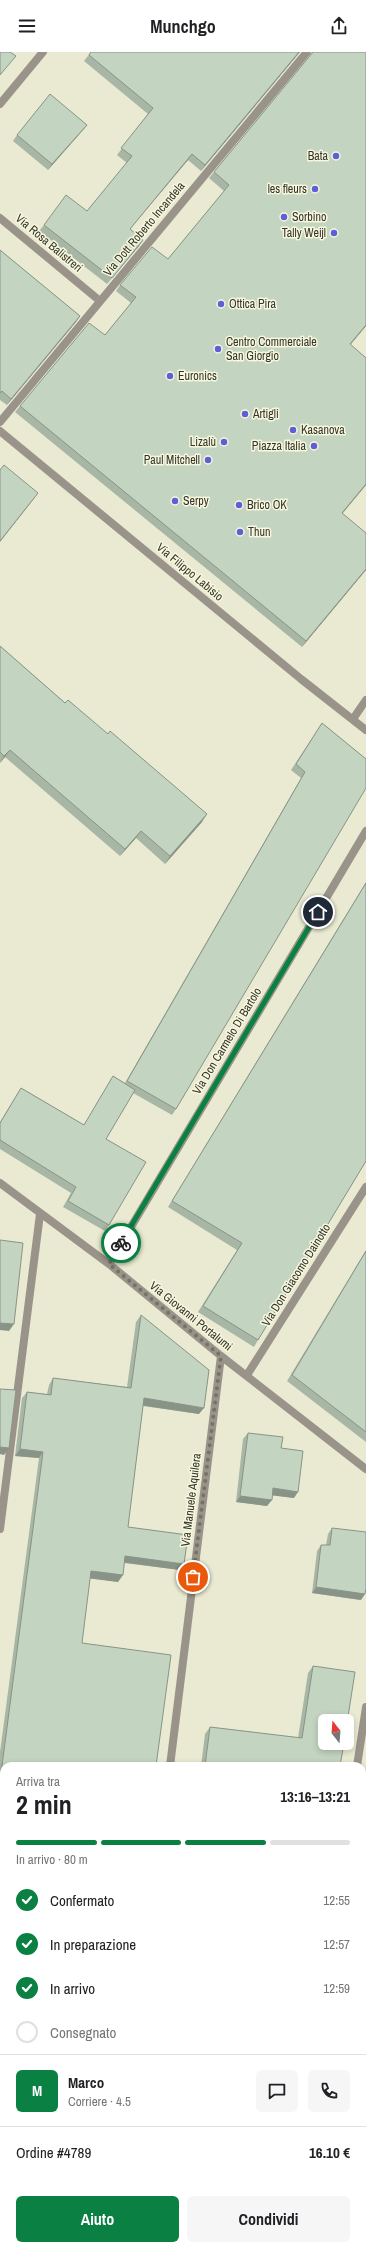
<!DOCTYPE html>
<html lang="it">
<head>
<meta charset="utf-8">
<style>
	:root { --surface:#fff; --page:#f6f6f6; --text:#202124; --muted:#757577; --line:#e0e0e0; --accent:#0b8043 }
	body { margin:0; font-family:"Archivo Narrow",sans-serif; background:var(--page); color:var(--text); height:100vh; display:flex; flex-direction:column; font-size:15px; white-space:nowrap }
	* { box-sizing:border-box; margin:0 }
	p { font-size:13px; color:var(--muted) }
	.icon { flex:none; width:22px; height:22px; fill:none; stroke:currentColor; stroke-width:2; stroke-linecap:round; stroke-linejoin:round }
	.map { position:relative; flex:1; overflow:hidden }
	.panel { position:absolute; left:0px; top:1710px; width:366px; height:488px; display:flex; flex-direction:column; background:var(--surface); border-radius:12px 12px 0 0; box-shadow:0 2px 6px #0003 }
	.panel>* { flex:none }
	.needle { width:26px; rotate:343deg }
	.buttons { position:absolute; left:318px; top:1662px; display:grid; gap:8px }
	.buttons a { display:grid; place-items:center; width:36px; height:36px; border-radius:6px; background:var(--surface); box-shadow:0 2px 6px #0003; font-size:20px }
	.pin { position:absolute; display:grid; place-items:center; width:34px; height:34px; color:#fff; margin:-17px; border:2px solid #fff; border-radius:50%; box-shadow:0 1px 4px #0007 }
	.courier { position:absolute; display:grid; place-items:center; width:40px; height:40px; margin:-20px; border:3px solid #0b8043; border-radius:50%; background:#fff; color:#222; box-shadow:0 1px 5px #0007 }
	.overview em { font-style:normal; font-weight:700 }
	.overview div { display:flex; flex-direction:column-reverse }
	.overview { display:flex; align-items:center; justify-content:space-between; height:68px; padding:0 16px }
	h1 { font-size:26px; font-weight:700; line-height:30px }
	.bar { display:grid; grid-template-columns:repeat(4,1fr); gap:6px 4px; align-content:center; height:48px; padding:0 16px }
	.bar i { height:5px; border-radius:3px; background:var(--line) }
	.bar .selected { background:var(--accent) }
	.bar p { grid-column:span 4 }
	.line { display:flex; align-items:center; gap:10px; padding:0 16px; border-top:1px solid var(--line) }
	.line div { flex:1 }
	.round { display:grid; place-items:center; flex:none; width:42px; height:42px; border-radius:6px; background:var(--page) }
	ol { padding:0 16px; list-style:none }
	li { display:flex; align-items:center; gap:12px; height:44px }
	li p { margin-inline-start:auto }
	li .icon { padding:4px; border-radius:50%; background:var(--accent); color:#fff; stroke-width:4 }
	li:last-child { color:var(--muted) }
	li i { width:22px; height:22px; border:2px solid var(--line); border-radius:50% }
	.action { display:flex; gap:8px; margin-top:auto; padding:8px 16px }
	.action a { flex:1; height:46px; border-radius:6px; background:var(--accent); color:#fff; font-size:16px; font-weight:700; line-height:46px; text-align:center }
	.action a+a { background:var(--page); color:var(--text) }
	header { display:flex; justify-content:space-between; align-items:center; height:52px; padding:0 16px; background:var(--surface); font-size:18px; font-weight:700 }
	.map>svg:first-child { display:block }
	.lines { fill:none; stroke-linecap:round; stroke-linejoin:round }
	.service { stroke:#99938a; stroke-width:8 }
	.minor { stroke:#99938a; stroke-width:8 }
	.secondary { stroke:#746a5e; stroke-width:8 }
	.wall { fill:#a8b6a6 }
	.shaded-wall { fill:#889487 }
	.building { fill:#c3d4c1; stroke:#889487 }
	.done { stroke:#737465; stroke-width:4; stroke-dasharray:0 7.2 }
	.route { stroke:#0b8043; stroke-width:5 }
	.poi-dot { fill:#605ed7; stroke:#f7f7de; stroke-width:1.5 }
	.labels { text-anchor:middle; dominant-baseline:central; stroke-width:3; stroke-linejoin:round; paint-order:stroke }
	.poi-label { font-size:12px; fill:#34342b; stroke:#f7f7de; text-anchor:start }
	.street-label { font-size:12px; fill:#34342b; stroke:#f7f7de }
</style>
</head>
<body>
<header><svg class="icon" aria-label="menu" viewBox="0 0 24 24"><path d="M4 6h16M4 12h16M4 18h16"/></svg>Munchgo<svg class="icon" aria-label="share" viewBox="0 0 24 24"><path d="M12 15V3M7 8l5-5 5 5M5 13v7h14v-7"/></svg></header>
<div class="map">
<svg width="366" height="2198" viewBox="0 0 366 2198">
	<rect width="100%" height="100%" fill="#e9ead1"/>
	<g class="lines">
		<!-- service -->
		<path class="service" d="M 353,667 L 366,648"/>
		<!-- minor -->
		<path class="minor" d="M 0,52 L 43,0
			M 0,166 L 100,249
			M 0,370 L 307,0
			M 0,379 L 301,627 L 366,678
			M 0,1131 L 109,1212 L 221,1304 L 366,1417
			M 109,1212 L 366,779
			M 247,1323 L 366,1135
			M 0,1477 L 40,1162
			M 170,1714 L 221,1304
			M 357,1714 L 366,1655
			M 362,2103 L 366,2104
			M 0,2166 L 4,2167
			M 362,2181 L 366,2163
			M 123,2194 L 140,2198
			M 65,2198 L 66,2194
			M 358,2198 L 359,2194"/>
		<!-- secondary -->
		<path class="secondary" d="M 0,1895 L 4,1895
			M 362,1937 L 366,1938"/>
	</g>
	<!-- wall -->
	<path class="wall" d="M 91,0 L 300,0 L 201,119 L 188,108 L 130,177 L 143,188 L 139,194 L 107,232 L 39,179 L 44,173 L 87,159 L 127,111 L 117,103 L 148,62 L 84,9 Z
		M 312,0 L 366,0 L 366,274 L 350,293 L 366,306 L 366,433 L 342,462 L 366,518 L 302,595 L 15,360 L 20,354 L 105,283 L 131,251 L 116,239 L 120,233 L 168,207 L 224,139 L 209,126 L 214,120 L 311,2 Z
		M 87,73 L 83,78 L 48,118 L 13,89 L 17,83 Z
		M 0,198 L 80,264 L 76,270 L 7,353 L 0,348 Z
		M 0,594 L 202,770 L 165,812 L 136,786 L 120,804 L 5,705 L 0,711 Z
		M 322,671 L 366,707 L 176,1057 L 172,1063 L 133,1041 L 106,1087 L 109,1173 L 105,1179 L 63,1155 L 71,1141 L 0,1097 L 0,1070 L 21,1036 L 84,1073 L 113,1024 L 125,1031 L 301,726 L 291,718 Z
		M 366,830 L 366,1109 L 258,1288 L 254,1295 L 198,1260 L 237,1198 L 168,1155 Z
		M 366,1198 L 366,1390 L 287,1329 Z
		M 141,1263 L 199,1362 L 143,1354 L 128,1475 L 180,1518 L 124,1511 L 118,1530 L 90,1526 L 4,1831 L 0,1831 L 0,1700 L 39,1406 L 15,1404 L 22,1346 L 27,1340 L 47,1342 L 49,1333 L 53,1326 L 127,1335 L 136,1270 Z
		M 248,1381 L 281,1396 L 294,1446 L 272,1443 L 267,1454 L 236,1450 L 243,1387 Z
		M 332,1476 L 361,1548 L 312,1541 L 317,1499 L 321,1493 L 326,1493 L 328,1482 Z
		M 313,1614 L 340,1714 L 201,1714 L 205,1682 L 210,1675 L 298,1686 L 308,1621 Z"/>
	<!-- shaded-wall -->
	<path class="shaded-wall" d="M 299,0 L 300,0 L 201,119 L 205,113 Z
		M 87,73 L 83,78 L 48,118 L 52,112 Z
		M 192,102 L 188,108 L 125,183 L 130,177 Z
		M 143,188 L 139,194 L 107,232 L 112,226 Z
		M 80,264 L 76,270 L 7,353 L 11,347 Z
		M 366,273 L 366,274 L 345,299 L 350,292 Z
		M 366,432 L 366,433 L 337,468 L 342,461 Z
		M 38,441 L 33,448 L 0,490 L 0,489 Z
		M 366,517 L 366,518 L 302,595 L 306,589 Z
		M 10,698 L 5,705 L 0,711 L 4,704 Z
		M 207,762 L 202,770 L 165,812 L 170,804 Z
		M 141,779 L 136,786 L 120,804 L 125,797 Z
		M 0,1271 L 14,1272 L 9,1279 L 0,1278 Z
		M 144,1346 L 204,1356 L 199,1362 L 139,1353 Z
		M 0,1395 L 9,1396 L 4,1403 L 0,1402 Z
		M 20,1397 L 43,1400 L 39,1406 L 15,1404 Z
		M 273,1436 L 298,1440 L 294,1446 L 269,1443 Z
		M 240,1444 L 272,1448 L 267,1454 L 236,1450 Z
		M 125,1504 L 184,1512 L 180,1518 L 120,1510 Z
		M 91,1519 L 123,1523 L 118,1530 L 86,1526 Z
		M 316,1535 L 365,1542 L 361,1548 L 312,1541 Z
		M 0,1824 L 4,1824 L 4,1831 L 0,1831 Z
		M 366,2077 L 366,2084 L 362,2084 Z
		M 0,2143 L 4,2144 L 4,2152 L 0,2151 Z
		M 186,2194 L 217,2194 L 223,2195 L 221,2198 L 203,2198 Z"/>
	<!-- building -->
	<path class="building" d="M 0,0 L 10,0 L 16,4 L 0,23 Z
		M 91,0 L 299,0 L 205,113 L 192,102 L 130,177 L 143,188 L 112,226 L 44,173 L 66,143 L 87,159 L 132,104 L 121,96 L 153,56 L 89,3 Z
		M 313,0 L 366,0 L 366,273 L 350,292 L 366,306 L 366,432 L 342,461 L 366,481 L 366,517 L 306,589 L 20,354 L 89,271 L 105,283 L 136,245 L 120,233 L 152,195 L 168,207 L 229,133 L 214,120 Z
		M 50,42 L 87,73 L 52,112 L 17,83 Z
		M 0,198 L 80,264 L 11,347 L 2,339 L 0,341 Z
		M 4,413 L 38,441 L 0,489 L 0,418 Z
		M 0,594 L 65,651 L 68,648 L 108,682 L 110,679 L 207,762 L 170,804 L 141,779 L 125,797 L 10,698 L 4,704 L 0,700 Z
		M 322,671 L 366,707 L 366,736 L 176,1057 L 127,1029 L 305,720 L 296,712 Z
		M 366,831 L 366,1109 L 258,1288 L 203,1254 L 242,1191 L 172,1149 Z
		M 113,1024 L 135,1038 L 106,1087 L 146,1110 L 109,1173 L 68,1149 L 76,1135 L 0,1088 L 0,1071 L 21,1036 L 84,1073 Z
		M 0,1188 L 23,1191 L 14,1272 L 0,1271 Z
		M 366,1199 L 366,1380 L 292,1323 Z
		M 141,1263 L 209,1318 L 204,1356 L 144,1346 L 128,1475 L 188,1483 L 184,1512 L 125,1504 L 123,1523 L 91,1519 L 82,1591 L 171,1603 L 156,1714 L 4,1714 L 4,1824 L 0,1824 L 0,1729 L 43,1400 L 20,1397 L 27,1340 L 51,1343 L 53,1326 L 131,1336 Z
		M 0,1337 L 16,1338 L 9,1396 L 0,1395 Z
		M 248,1381 L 283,1385 L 281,1396 L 303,1399 L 298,1440 L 273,1436 L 272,1448 L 240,1444 Z
		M 332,1476 L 366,1480 L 366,1536 L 365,1542 L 316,1535 L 321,1493 L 330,1493 Z
		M 313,1614 L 355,1620 L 347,1671 L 347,1669 L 325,1669 L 325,1691 L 344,1691 L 340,1714 L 205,1714 L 210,1675 L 302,1686 Z
		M 0,1941 L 4,1941 L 4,2144 L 0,2143 Z
		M 362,1995 L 366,1996 L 366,2077 L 362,2092 Z
		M 0,2192 L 4,2193 L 4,2194 L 11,2194 L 30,2198 L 0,2198 Z
		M 217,2194 L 341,2194 L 341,2198 L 223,2198 L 223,2195 Z"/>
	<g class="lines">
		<!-- done -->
		<path class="done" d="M 121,1191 L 109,1212 L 221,1304 L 193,1525"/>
		<!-- route -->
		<path class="route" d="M 121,1191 L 318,860"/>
	</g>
	<!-- markers -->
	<g class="poi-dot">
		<circle cx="336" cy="104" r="4"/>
		<circle cx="315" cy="137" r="4"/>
		<circle cx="284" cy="165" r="4"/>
		<circle cx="334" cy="181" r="4"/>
		<circle cx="221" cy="252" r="4"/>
		<circle cx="218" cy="297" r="4"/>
		<circle cx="170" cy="324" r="4"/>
		<circle cx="245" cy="362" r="4"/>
		<circle cx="293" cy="378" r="4"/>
		<circle cx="224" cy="390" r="4"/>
		<circle cx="314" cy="394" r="4"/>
		<circle cx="208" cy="408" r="4"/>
		<circle cx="175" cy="449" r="4"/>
		<circle cx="239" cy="453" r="4"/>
		<circle cx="240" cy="480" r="4"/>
	</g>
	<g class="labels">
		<!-- poi labels -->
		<g class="poi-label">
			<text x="328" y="104" text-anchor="end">Bata</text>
			<text x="307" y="137" text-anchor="end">les fleurs</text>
			<text x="292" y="165">Sorbino</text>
			<text x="326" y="181" text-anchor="end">Tally Weijl</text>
			<text x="229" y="252">Ottica Pira</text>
			<text x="226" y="290">Centro Commerciale<tspan x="226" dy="14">San Giorgio</tspan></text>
			<text x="178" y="324">Euronics</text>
			<text x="253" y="362">Artigli</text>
			<text x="301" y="378">Kasanova</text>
			<text x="216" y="390" text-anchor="end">Lizalù</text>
			<text x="306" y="394" text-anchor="end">Piazza Italia</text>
			<text x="200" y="408" text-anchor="end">Paul Mitchell</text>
			<text x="183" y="449">Serpy</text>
			<text x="247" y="453">Brico OK</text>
			<text x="248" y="480">Thun</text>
		</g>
		<!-- street labels -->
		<g class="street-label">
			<text transform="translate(144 177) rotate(-50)">Via Dott Roberto Incandela</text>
			<text transform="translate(49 191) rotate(40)">Via Rosa Balistreri</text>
			<text transform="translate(190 520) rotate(40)">Via Filippo Labisio</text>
			<text transform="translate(227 989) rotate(-59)">Via Don Carmelo Di Bartolo</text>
			<text transform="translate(296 1223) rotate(-58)">Via Don Giacomo Dainotto</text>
			<text transform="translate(191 1264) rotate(39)">Via Giovanni Portalumi</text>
			<text transform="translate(191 1448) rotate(-83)">Via Manuele Aquilera</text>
		</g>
	</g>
</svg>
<div class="buttons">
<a><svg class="needle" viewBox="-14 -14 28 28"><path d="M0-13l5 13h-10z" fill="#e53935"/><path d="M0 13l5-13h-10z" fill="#757577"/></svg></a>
</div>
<div class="pin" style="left:193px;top:1525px;background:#ea580c"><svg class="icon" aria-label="bag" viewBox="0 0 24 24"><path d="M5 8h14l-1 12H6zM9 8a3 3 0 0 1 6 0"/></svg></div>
<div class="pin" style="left:318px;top:860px;background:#1f2937"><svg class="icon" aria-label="home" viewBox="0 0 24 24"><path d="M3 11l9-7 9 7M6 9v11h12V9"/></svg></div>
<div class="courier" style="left:121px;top:1191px"><svg class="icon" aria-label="bike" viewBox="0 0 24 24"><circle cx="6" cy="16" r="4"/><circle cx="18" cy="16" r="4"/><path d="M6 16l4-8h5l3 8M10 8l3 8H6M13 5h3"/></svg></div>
<section class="panel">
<div class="overview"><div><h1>2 min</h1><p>Arriva tra</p></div><em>13:16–13:21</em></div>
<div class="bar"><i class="selected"></i><i class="selected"></i><i class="selected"></i><i></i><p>In arrivo · 80 m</p></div>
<ol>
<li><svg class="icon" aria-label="check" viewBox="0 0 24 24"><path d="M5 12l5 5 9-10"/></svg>Confermato<p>12:55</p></li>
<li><svg class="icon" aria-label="check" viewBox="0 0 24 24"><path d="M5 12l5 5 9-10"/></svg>In preparazione<p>12:57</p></li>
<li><svg class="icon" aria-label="check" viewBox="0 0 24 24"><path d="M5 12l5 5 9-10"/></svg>In arrivo<p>12:59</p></li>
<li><i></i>Consegnato</li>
</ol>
<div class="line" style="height:72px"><b class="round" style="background:var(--accent);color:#fff">M</b><div><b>Marco</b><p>Corriere · 4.5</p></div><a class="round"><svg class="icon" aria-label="chat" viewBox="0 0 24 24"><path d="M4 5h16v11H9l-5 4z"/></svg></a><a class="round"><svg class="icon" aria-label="phone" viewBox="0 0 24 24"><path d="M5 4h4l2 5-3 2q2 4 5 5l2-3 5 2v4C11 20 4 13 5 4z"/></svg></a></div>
<div class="line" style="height:52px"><div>Ordine #4789</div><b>16.10 €</b></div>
<div class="action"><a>Aiuto</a><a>Condividi</a></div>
</section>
</div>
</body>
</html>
